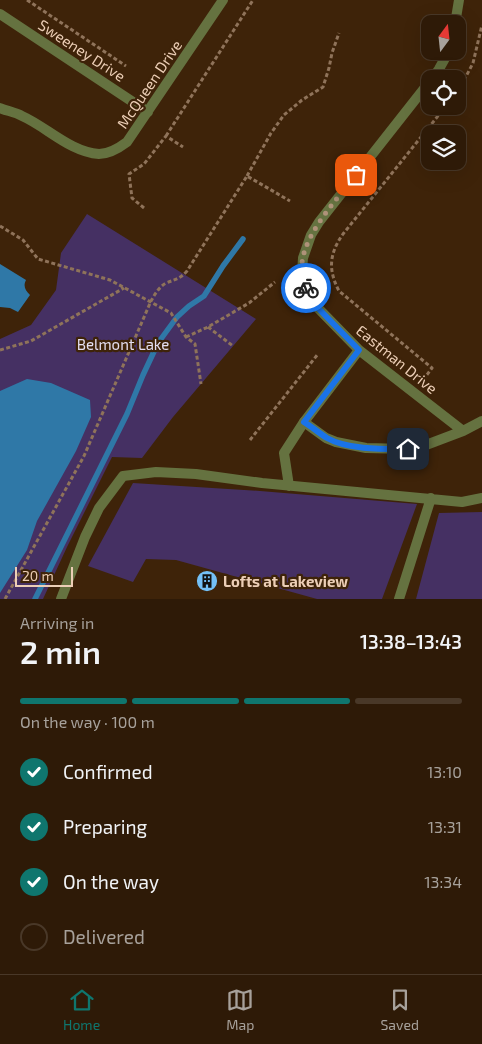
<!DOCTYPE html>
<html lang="en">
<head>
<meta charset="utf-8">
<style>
	:root { --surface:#2e1a07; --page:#362311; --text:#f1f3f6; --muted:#a7a19b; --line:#493828; --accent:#0f766e }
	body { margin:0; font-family:"Exo 2",sans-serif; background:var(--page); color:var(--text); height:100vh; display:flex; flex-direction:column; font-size:19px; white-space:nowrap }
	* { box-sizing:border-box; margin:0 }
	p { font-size:16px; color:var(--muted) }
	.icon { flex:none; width:28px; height:28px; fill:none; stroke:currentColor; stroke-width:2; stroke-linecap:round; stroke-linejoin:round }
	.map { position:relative; height:599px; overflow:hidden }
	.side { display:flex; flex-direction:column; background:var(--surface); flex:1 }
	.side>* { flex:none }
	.needle { width:32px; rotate:15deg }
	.buttons { position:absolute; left:421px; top:15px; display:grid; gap:10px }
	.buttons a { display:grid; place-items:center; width:45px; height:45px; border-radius:10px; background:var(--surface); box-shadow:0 5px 20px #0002,0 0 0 1px var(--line); font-size:25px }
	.scale { position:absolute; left:15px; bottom:12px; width:58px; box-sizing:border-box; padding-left:5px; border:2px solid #ecceb6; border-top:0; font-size:14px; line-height:18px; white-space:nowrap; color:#ecceb6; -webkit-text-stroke:4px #3e2309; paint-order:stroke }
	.pin { position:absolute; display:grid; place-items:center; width:42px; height:42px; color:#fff; margin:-21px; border-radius:10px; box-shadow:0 2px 8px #0006 }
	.courier { position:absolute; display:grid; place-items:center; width:50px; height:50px; margin:-25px; border:4px solid #1a73e8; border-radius:50%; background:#fff; color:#222; box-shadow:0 1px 6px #0007 }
	.overview em { font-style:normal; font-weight:600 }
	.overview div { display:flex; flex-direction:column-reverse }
	.overview { display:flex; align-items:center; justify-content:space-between; height:85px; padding:0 20px }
	h1 { font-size:32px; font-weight:600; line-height:38px }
	.bar { display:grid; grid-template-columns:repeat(4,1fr); gap:8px 5px; align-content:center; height:60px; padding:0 20px }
	.bar i { height:6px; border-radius:4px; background:var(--line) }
	.bar .current { background:var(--accent) }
	.bar p { grid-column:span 4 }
	ol { padding:0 20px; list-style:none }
	li { display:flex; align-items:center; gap:15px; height:55px }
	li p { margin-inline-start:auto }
	li .icon { padding:5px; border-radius:50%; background:var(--accent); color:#fff; stroke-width:4 }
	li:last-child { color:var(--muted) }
	li i { width:28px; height:28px; border:2px solid var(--line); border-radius:50% }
	.menu { display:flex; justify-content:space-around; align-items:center; height:70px; border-top:1px solid var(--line); background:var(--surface); font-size:14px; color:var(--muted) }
	.menu a { display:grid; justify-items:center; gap:2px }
	.menu .current { color:var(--accent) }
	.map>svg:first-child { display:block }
	.green { fill:#453063 }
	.water { fill:#2f78a7 }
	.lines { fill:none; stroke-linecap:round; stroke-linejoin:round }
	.stream { stroke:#2f78a7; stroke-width:5.5 }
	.path { stroke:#8f735a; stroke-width:3; stroke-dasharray:4 2.5; stroke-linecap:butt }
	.service { stroke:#657240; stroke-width:10 }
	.minor { stroke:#657240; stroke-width:10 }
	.done { stroke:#af9279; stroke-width:5; stroke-dasharray:0 9 }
	.route { stroke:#1a73e8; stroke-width:6 }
	.labels { text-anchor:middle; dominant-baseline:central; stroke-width:4.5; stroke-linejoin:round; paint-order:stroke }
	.street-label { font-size:15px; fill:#ecceb6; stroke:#3e2309 }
	.park-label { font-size:15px; fill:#e4def1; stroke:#3e2309 }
	.poi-label { font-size:15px; font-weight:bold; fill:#ecceb6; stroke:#3e2309; text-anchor:start }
</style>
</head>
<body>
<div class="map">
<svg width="482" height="599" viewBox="0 0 482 599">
	<rect width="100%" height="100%" fill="#3e2309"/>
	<!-- green -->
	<path class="green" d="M 87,214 L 256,319 L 173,417 L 142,458 L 112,457 L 67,547 L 43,599 L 0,599 L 0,339 L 31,325 L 56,290 L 61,253 Z
		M 133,483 L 260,491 L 417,504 L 382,599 L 317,599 L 176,560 L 146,559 L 133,582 L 88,566 Z
		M 482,512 L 482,599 L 416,599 L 439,513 Z"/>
	<!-- water -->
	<path class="water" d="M 0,264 L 26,280 C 23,286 25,290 30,295 L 18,312 L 10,308 L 0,307 Z
		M 27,379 L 51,383 L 90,400 L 91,417 L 76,451 L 37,521 L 27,550 L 0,593 L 0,391 Z"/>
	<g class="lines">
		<!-- stream -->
		<path class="stream" d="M 35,599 L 127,414 L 143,375 L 158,343 L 177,317 L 189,306 L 204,296 L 223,266 L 243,239"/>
		<!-- path -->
		<path class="path" d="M 27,0 L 126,66
			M 458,92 L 473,63 L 482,25
			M 166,136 L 253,0
			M 247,176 L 271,133 L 284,115 L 302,100 L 323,87 L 329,68 L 332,53 L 339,33
			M 144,208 L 132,198 L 129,174 L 144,164 L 166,136 L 183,147
			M 0,226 L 23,240 L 38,259 L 110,280 L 171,313 L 186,337 L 195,344 L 201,384
			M 208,327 L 233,346
			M 186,337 L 208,327 L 249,303 L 275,282
			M 0,350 L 31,341 L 124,288
			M 423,380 L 432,368 L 339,291 C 328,270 329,254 343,234 L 446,106
			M 250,440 L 318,354
			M 5,599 L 84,456 L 151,301 C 155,294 159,287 166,283 C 176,279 180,279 187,271 L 247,176 L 290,201"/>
		<!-- service -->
		<path class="service" d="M 289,486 L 284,453 L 304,422
			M 61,599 L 85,537 L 99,508 L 123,476 L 156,472 L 196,474 L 262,483 L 462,502 L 482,498
			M 399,599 L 431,498"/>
		<!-- minor -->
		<path class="minor" d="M 0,14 L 148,112
			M 455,24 L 459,0
			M 432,79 L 439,69 L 449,51
			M 430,81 L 319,222 L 311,235 L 303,258 L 302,272 L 307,290 L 316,306 L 359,350 L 463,431
			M 0,108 C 7,111 15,112 22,116 C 47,127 70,152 99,154 C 110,154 119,148 127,142 L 223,0
			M 359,350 L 304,422 L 326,438 L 336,442 L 366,448 L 408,449 L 426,445 L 463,431 L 482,421"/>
	</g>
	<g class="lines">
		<!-- done -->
		<path class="done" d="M 306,288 C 305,283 302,278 302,273 C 298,239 337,200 356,175"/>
		<!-- route -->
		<path class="route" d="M 306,288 L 316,306 L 359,350 L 304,422 C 312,427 319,433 327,438 C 348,450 384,449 408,449"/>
	</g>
	<!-- icons -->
	<defs>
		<g id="building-disc" transform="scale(1.125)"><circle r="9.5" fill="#74c0f6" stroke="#3e2309"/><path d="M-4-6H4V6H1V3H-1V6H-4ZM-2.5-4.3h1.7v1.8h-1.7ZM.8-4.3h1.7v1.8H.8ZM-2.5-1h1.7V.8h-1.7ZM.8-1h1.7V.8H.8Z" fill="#111"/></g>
	</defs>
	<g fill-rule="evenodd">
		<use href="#building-disc" x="207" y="581"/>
	</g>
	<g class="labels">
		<!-- street labels -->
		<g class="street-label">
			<text transform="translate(82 50) rotate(33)">Sweeney Drive</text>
			<text transform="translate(149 84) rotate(-56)">McQueen Drive</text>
			<text transform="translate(397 359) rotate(39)">Eastman Drive</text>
		</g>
		<!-- park labels -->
		<g class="park-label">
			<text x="123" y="344">Belmont Lake</text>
		</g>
		<!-- poi labels -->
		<g class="poi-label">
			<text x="223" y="581">Lofts at Lakeview</text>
		</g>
	</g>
</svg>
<div class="buttons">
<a><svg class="needle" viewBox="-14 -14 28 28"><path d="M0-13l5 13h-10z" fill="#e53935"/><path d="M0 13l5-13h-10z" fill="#a7a19b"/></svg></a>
<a><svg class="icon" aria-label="locate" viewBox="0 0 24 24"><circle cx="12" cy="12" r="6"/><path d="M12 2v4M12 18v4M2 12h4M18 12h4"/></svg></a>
<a><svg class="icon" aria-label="layers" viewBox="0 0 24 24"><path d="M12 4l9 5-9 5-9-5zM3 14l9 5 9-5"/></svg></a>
</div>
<div class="scale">20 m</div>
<div class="pin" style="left:356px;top:175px;background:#ea580c"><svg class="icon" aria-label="bag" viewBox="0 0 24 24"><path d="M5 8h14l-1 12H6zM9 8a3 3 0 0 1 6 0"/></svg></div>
<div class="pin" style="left:408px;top:449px;background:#1f2937"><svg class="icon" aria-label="home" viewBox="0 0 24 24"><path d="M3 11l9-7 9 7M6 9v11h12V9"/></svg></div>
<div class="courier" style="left:306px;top:288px"><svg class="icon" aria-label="bike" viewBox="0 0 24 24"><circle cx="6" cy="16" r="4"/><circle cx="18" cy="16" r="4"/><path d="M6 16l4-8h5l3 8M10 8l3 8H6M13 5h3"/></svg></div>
</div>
<section class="side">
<div class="overview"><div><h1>2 min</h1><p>Arriving in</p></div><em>13:38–13:43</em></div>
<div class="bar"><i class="current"></i><i class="current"></i><i class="current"></i><i></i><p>On the way · 100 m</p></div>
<ol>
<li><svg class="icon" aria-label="check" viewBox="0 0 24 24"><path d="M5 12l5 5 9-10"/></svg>Confirmed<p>13:10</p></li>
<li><svg class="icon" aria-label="check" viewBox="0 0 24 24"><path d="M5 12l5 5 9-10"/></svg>Preparing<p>13:31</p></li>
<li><svg class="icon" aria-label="check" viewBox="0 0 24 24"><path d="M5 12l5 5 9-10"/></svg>On the way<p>13:34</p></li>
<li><i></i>Delivered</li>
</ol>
</section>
<nav class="menu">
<a class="current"><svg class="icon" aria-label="home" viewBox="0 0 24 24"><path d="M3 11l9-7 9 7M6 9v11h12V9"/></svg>Home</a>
<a><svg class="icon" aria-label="map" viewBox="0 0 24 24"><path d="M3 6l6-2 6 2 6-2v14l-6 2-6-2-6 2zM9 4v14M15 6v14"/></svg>Map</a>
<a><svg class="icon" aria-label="saved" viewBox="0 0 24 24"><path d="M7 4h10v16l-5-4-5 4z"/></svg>Saved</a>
</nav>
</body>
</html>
